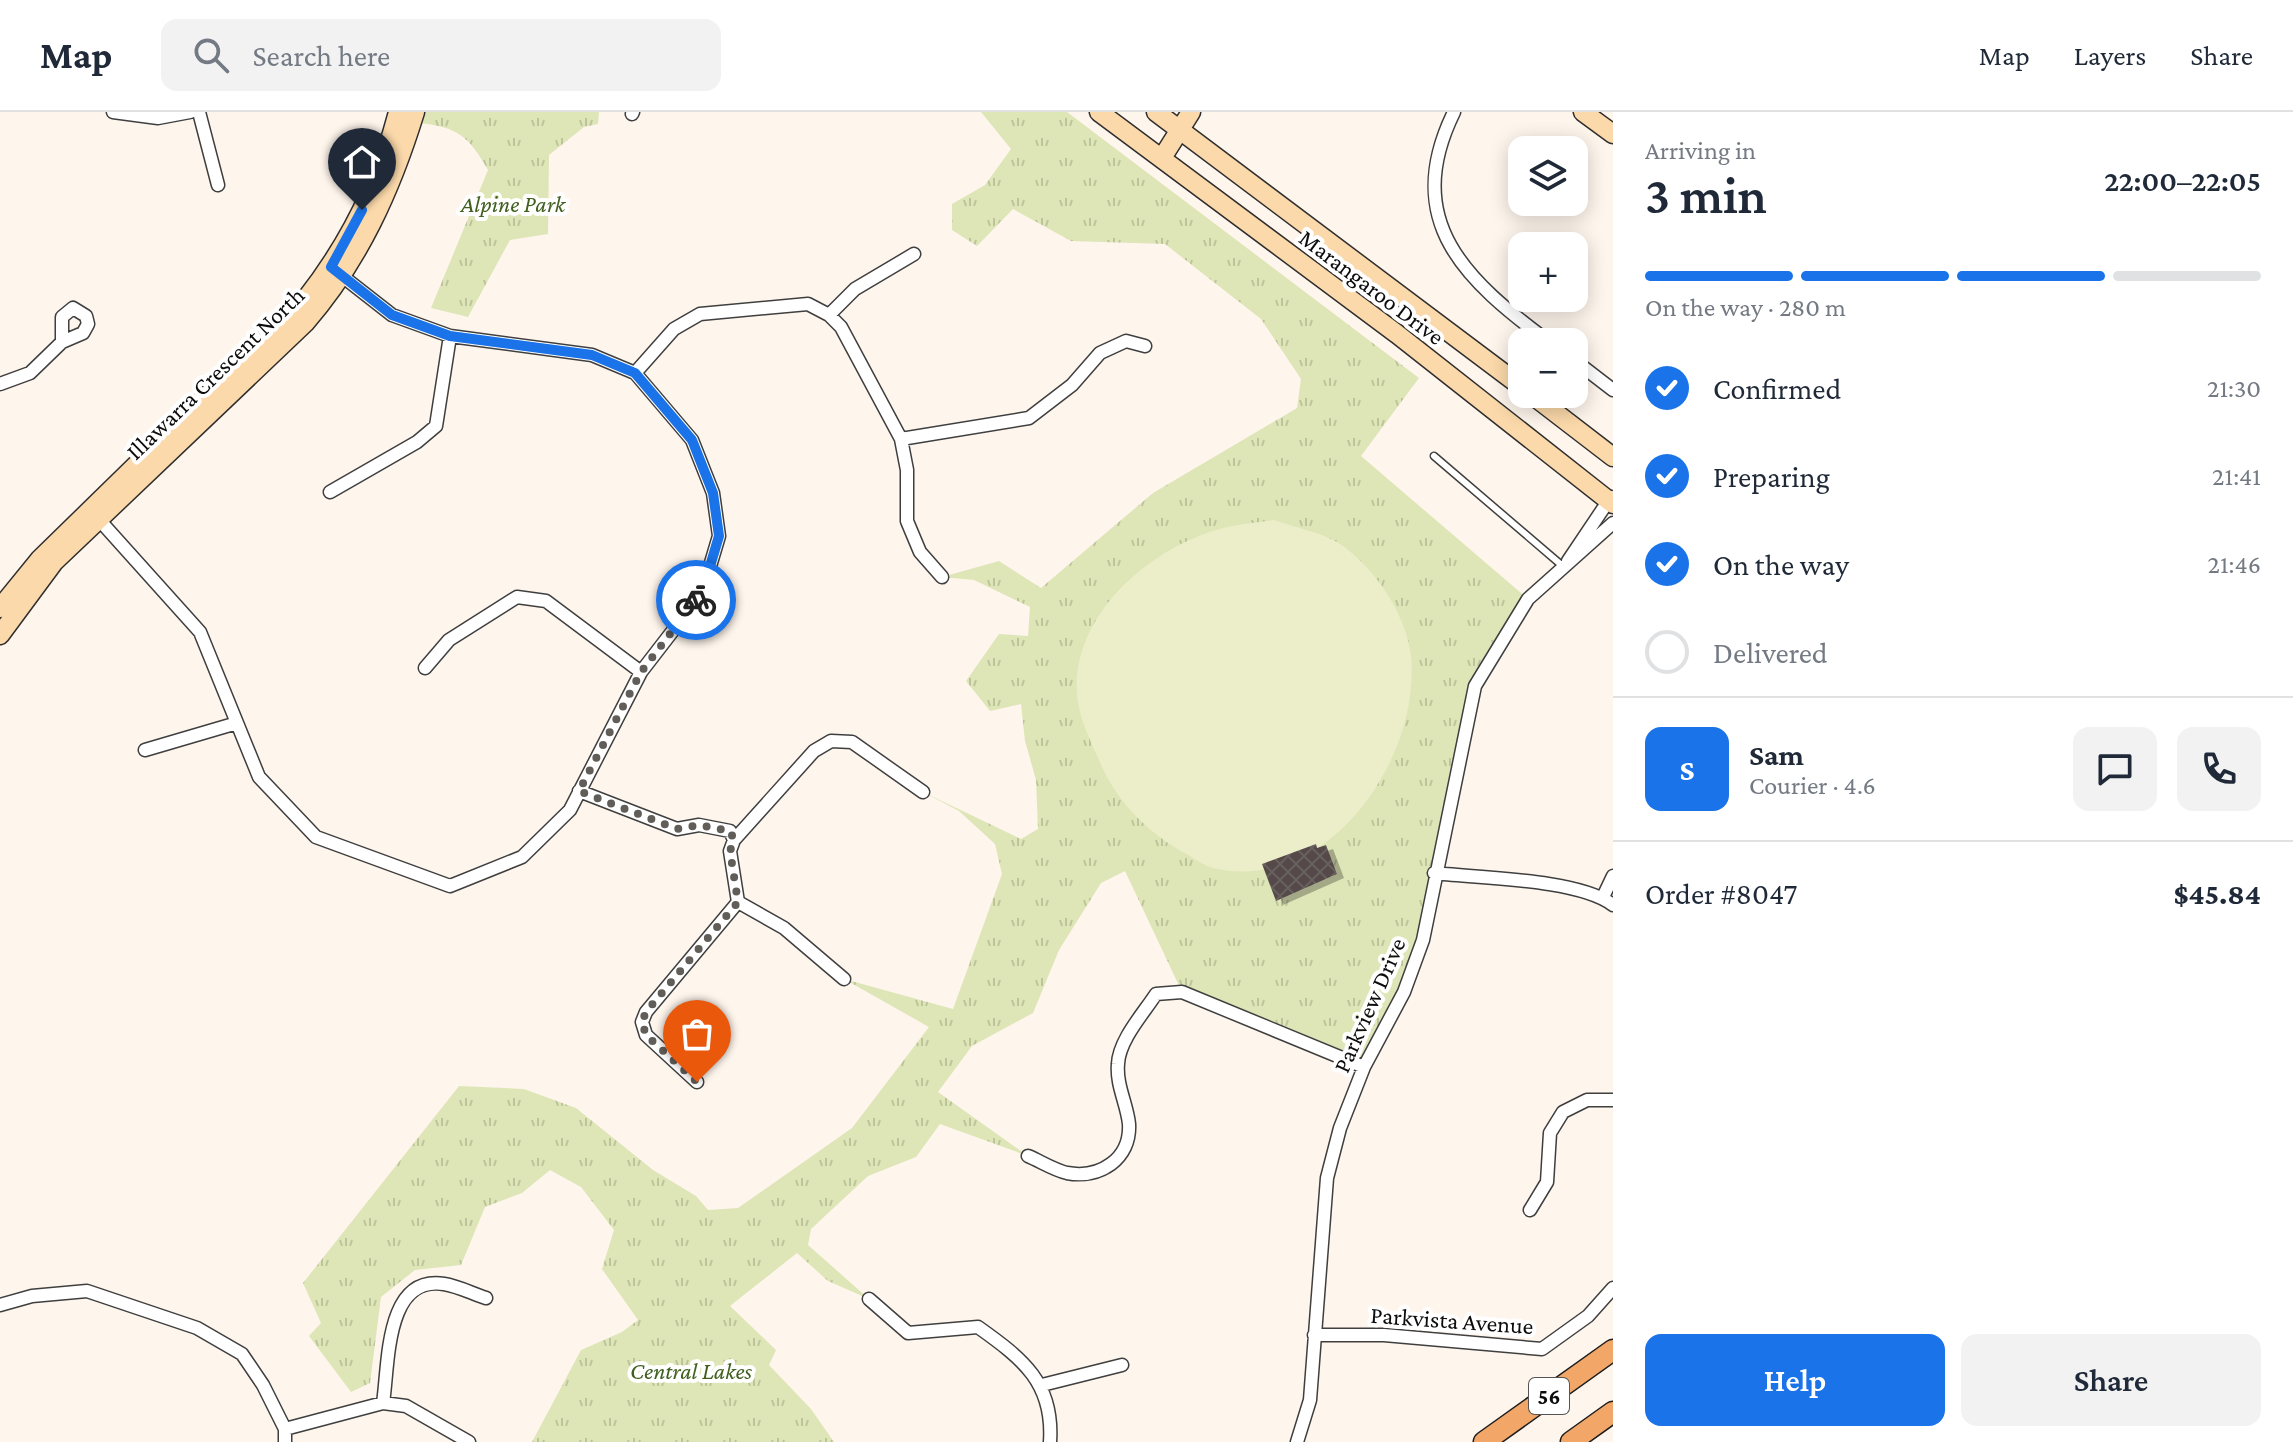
<!DOCTYPE html>
<html lang="en">
<head>
<meta charset="utf-8">
<style>
	:root { --surface:#fff; --page:#f2f2f3; --text:#1f2937; --muted:#747a83; --line:#e0e1e3; --accent:#1a73e8 }
	body { margin:0; font-family:"Crimson Pro",serif; background:var(--page); color:var(--text); height:100vh; display:flex; flex-direction:column; font-size:30px; white-space:nowrap }
	* { box-sizing:border-box; margin:0 }
	p { font-size:26px; color:var(--muted) }
	.icon { flex:none; width:44px; height:44px; fill:none; stroke:currentColor; stroke-width:2; stroke-linecap:round; stroke-linejoin:round }
	.map { position:relative; flex:1; overflow:hidden }
	.panel { display:flex; flex-direction:column; background:var(--surface); width:680px }
	.panel>* { flex:none }
	.tools { position:absolute; left:1508px; top:24px; display:grid; gap:16px }
	.tools a { display:grid; place-items:center; width:80px; height:80px; border-radius:16px; background:var(--surface); box-shadow:0 4px 20px #0003; font-size:40px }
	.pin { position:absolute; display:grid; place-items:center; width:68px; height:68px; color:#fff; margin:-82px -34px; border-radius:50% 50% 50% 0; rotate:-45deg; box-shadow:0 0 8px #0007 }
	.pin .icon { rotate:45deg }
	.courier { position:absolute; display:grid; place-items:center; width:80px; height:80px; margin:-40px; border:6px solid #1a73e8; border-radius:50%; background:#fff; color:#222; box-shadow:0 2px 10px #0007 }
	.overview em { font-style:normal; font-weight:600 }
	.overview div { display:flex; flex-direction:column-reverse }
	.overview { display:flex; align-items:center; justify-content:space-between; height:136px; padding:0 32px }
	h1 { font-size:52px; font-weight:600; line-height:60px }
	.bar { display:grid; grid-template-columns:repeat(4,1fr); gap:12px 8px; align-content:center; height:96px; padding:0 32px }
	.bar i { height:10px; border-radius:6px; background:var(--line) }
	.bar .on { background:var(--accent) }
	.bar p { grid-column:span 4 }
	.line { display:flex; align-items:center; gap:20px; padding:0 32px; border-top:2px solid var(--line) }
	.line div { flex:1 }
	.round { display:grid; place-items:center; flex:none; width:84px; height:84px; border-radius:16px; background:var(--page) }
	ol { padding:0 32px; list-style:none }
	li { display:flex; align-items:center; gap:24px; height:88px }
	li p { margin-inline-start:auto }
	li .icon { padding:8px; border-radius:50%; background:var(--accent); color:#fff; stroke-width:4 }
	li:last-child { color:var(--muted) }
	li i { width:44px; height:44px; border:4px solid var(--line); border-radius:50% }
	.action { display:flex; gap:16px; margin-top:auto; padding:16px 32px }
	.action a { flex:1; height:92px; border-radius:16px; background:var(--accent); color:#fff; font-size:32px; font-weight:600; line-height:92px; text-align:center }
	.action a+a { background:var(--page); color:var(--text) }
	header { display:flex; align-items:center; gap:48px; box-sizing:border-box; height:112px; padding:0 40px; background:var(--surface); border-bottom:2px solid var(--line) }
	header strong { font-size:38px }
	nav { display:flex; gap:44px; margin-inline-start:auto; font-size:28px }
	.search { width:560px; height:72px; background:var(--page); display:flex; align-items:center; gap:20px; box-sizing:border-box; padding:0 28px; border-radius:16px; color:var(--muted); font-size:30px }
	main { display:flex; flex:1; min-height:0 }
	.map>svg:first-child { display:block }
	.park { fill:url(#park-tufts) }
	.pitch { fill:#eceec9 }
	.building { fill:url(#building-cross-hatch); filter:url(#shadow) }
	.lines { fill:none; stroke-linecap:round; stroke-linejoin:round }
	.lane-casing { stroke:#3f3f3f; stroke-width:9 }
	.street-casing { stroke:#3f3f3f; stroke-width:15 }
	.secondary-casing { stroke:#2e2e2e; stroke-width:21 }
	.primary-casing { stroke:#1d1d1d; stroke-width:23 }
	.lane { stroke:#fff; stroke-width:6 }
	.street { stroke:#fff; stroke-width:12 }
	.secondary { stroke:#fbd9aa; stroke-width:18 }
	.primary { stroke:#f2a668; stroke-width:20 }
	.done { stroke:#615e5a; stroke-width:8; stroke-dasharray:0 14.4 }
	.route { stroke:#1a73e8; stroke-width:10 }
	.labels { text-anchor:middle; dominant-baseline:central; stroke-width:8; stroke-linejoin:round; paint-order:stroke }
	.shield { fill:#fff; stroke:#555; stroke-width:2 }
	.shield-label { font-size:22px; font-weight:bold; fill:#0c0c0c }
	.park-label { font-size:24px; font-style:italic; fill:#416020; stroke:#fff }
	.street-label { font-size:24px; fill:#0c0c0c; stroke:#fff }
</style>
</head>
<body>
<header>
<strong>Map</strong>
<div class="search"><svg class="icon" aria-label="search" viewBox="0 0 24 24"><circle cx="10" cy="10" r="6"/><path d="M15 15l6 6"/></svg>Search here</div>
<nav><a>Map</a><a>Layers</a><a>Share</a></nav>
</header>
<main>
<div class="map">
<svg width="1613" height="1330" viewBox="0 0 1613 1330">
	<defs>
		<pattern id="park-tufts" width="24" height="20" patternUnits="userSpaceOnUse" patternTransform="scale(2)"><rect width="24" height="20" fill="#dee6b7"/><path d="M3 7l-1-3M5 7V3M7 7l1-3M15 17l-1-3M17 17v-4M19 17l1-3" fill="none" stroke="#bdc49c"/></pattern>
		<pattern id="building-cross-hatch" width="8" height="8" patternUnits="userSpaceOnUse" patternTransform="scale(2)"><rect width="8" height="8" fill="#544a49"/><path d="M0 0l8 8M0 8l8-8" fill="none" stroke="#68605f"/></pattern>
		<filter id="shadow"><feDropShadow dx="7" dy="4" stdDeviation="0" flood-color="#0004"/></filter>
	</defs>
	<rect width="100%" height="100%" fill="#fef5ec"/>
	<!-- park -->
	<path class="park" d="M 422,0 L 599,0 L 598,12 L 584,15 L 549,43 L 548,122 L 510,128 L 468,205 L 431,196 L 488,58 C 469,24 457,15 419,11 Z
		M 981,0 L 1067,0 L 1419,266 L 1361,344 L 1528,487 L 1475,575 L 1423,828 L 1364,955 L 1182,880 L 1125,759 L 1101,771 L 1059,838 L 1033,901 L 972,934 L 938,980 L 1028,1044 L 940,1012 L 916,1045 L 868,1064 L 811,1117 L 808,1133 L 869,1187 L 828,1169 L 797,1141 L 730,1194 L 776,1238 L 769,1253 L 811,1297 L 834,1330 L 532,1330 L 581,1238 L 622,1220 L 638,1208 L 602,1157 L 614,1118 L 581,1075 L 550,1058 L 522,1081 L 485,1095 L 461,1153 L 415,1158 L 381,1185 L 370,1271 L 351,1280 L 309,1224 L 321,1211 L 303,1171 L 459,974 L 524,977 L 576,996 L 653,1058 L 696,1084 L 708,1098 L 738,1096 L 852,1016 L 929,915 L 844,867 L 953,897 L 1002,762 L 995,732 L 959,699 L 923,680 L 1021,727 L 1038,717 L 1036,668 L 1025,629 L 1021,592 L 990,599 L 966,569 L 999,522 L 1028,524 L 1030,495 L 974,468 L 942,465 L 999,449 L 1041,476 L 1153,381 L 1297,296 L 1301,267 L 1261,207 L 1165,132 L 1071,129 L 1013,97 L 977,134 L 952,118 L 952,92 L 985,73 L 1011,37 Z"/>
	<!-- pitch -->
	<path class="pitch" d="M 1274,408 C 1294,415 1319,420 1337,430 C 1373,453 1406,501 1411,544 C 1421,648 1327,783 1213,756 C 1202,753 1191,744 1181,739 C 1148,720 1119,691 1103,657 C 1093,634 1079,608 1077,583 C 1071,503 1150,436 1220,417 C 1238,412 1257,411 1274,408 Z"/>
	<!-- building -->
	<path class="building" d="M 1316,732 L 1317,736 L 1326,733 L 1337,762 L 1276,789 L 1262,752 Z"/>
	<g class="lines">
		<!-- lane casing -->
		<g class="lane-casing">
			<path id="lane" d="M 1434,344 L 1565,456"/>
		</g>
		<!-- street casing -->
		<g class="street-casing">
			<path id="street" d="M 113,0 L 158,6 L 190,0
				M 199,0 L 218,73
				M 1454,0 C 1400,110 1467,169 1549,230
				M 632,2 L 633,0
				M 829,203 L 855,177 L 914,142
				M 1574,248 L 1613,278
				M 635,261 L 674,217 L 700,202 L 808,192 L 829,203 L 841,215 L 901,327 L 907,358 L 907,409 L 920,440 L 942,465
				M 0,272 L 30,261 L 62,230 L 83,221 L 88,212 L 86,204 L 73,196 L 62,205 L 62,230
				M 901,327 L 1029,306 L 1072,273 L 1100,241 L 1126,229 L 1145,234
				M 330,380 L 417,330 L 436,314 L 450,224
				M 94,402 L 200,520 L 259,665 L 316,725 L 450,774 L 522,745 L 570,698 L 641,560 L 702,481 L 719,424 L 713,381 L 692,328 L 635,261 L 592,243 L 450,224 L 392,203 L 337,160
				M 1568,449 L 1611,385
				M 425,556 L 449,528 L 517,485 L 546,489 L 641,560
				M 145,638 L 237,611
				M 579,679 L 677,717 L 699,713 L 730,719 L 734,728 L 814,639 L 831,629 L 852,630 L 923,680
				M 1434,761 C 1479,766 1579,767 1613,793
				M 1603,785 L 1613,764
				M 738,790 L 784,816 L 844,867
				M 697,970 L 646,923 L 642,910 L 646,900 L 738,790 L 730,739 L 734,728
				M 1028,1044 C 1040,1049 1054,1058 1067,1061 C 1100,1067 1131,1047 1129,1012 C 1127,992 1116,973 1118,952 C 1119,928 1143,902 1156,882 L 1182,880 L 1364,955
				M 1530,1098 L 1547,1070 L 1550,1021 L 1563,1000 L 1587,988 L 1613,988
				M 869,1187 L 908,1221 L 978,1215 C 1023,1247 1054,1271 1050,1330
				M 0,1193 L 32,1184 L 87,1179 L 197,1216 L 242,1242 L 263,1273 L 285,1317 L 285,1330
				M 1314,1223 L 1384,1223 L 1542,1237 L 1588,1204 L 1613,1176
				M 1042,1273 L 1122,1253
				M 383,1291 C 389,1251 385,1163 444,1172 C 458,1174 473,1182 486,1186
				M 285,1317 L 383,1291 L 406,1294 L 469,1330
				M 1297,1330 L 1310,1288 L 1327,1066 L 1340,1016 L 1364,955 L 1404,880 L 1423,828 L 1475,574 L 1528,487 L 1613,411"/>
		</g>
		<!-- secondary casing -->
		<g class="secondary-casing">
			<path id="secondary" d="M 1099,0 L 1397,222 L 1613,392
				M 1156,0 L 1522,275
				M 1583,0 L 1613,22
				M 1162,46 L 1191,0
				M 1531,282 L 1613,345
				M 0,496 L 40,447 L 305,188 C 350,131 380,70 398,0
				M 0,523 L 54,450 L 305,211 C 359,149 391,78 415,0"/>
		</g>
		<!-- primary casing -->
		<g class="primary-casing">
			<path id="primary" d="M 1484,1330 L 1613,1238
				M 1571,1330 L 1613,1300"/>
		</g>
		<!-- lane -->
		<use href="#lane" class="lane"/>
		<!-- street -->
		<use href="#street" class="street"/>
		<!-- secondary -->
		<use href="#secondary" class="secondary"/>
		<!-- primary -->
		<use href="#primary" class="primary"/>
	</g>
	<g class="lines">
		<!-- done -->
		<path class="done" d="M 696,488 L 641,560 L 579,679 L 677,717 L 699,713 L 730,719 L 734,728 L 730,739 L 738,790 L 646,900 L 642,910 L 646,923 L 697,970"/>
		<!-- route -->
		<path class="route" d="M 362,98 L 331,155 L 392,203 L 450,224 L 592,243 L 635,261 L 692,328 L 713,381 L 719,424 L 702,481 L 696,488"/>
	</g>
	<g class="labels">
		<!-- shield labels -->
		<rect class="shield" x="1529" y="1266" width="40" height="36" rx="6"/>
		<g class="shield-label">
			<text x="1549" y="1284">56</text>
		</g>
		<!-- park labels -->
		<g class="park-label">
			<text x="513" y="91">Alpine Park</text>
			<text x="691" y="1258">Central Lakes</text>
		</g>
		<!-- street labels -->
		<g class="street-label">
			<text transform="translate(1372 175) rotate(37)">Marangaroo Drive</text>
			<text transform="translate(215 261) rotate(-44)">Illawarra Crescent North</text>
			<text transform="translate(1369 893) rotate(-66)">Parkview Drive</text>
			<text transform="translate(1452 1208) rotate(4)">Parkvista Avenue</text>
		</g>
	</g>
</svg>
<div class="tools">
<a><svg class="icon" aria-label="layers" viewBox="0 0 24 24"><path d="M12 4l9 5-9 5-9-5zM3 14l9 5 9-5"/></svg></a>
<a>+</a>
<a>−</a>
</div>
<div class="pin" style="left:697px;top:970px;background:#ea580c"><svg class="icon" aria-label="bag" viewBox="0 0 24 24"><path d="M5 8h14l-1 12H6zM9 8a3 3 0 0 1 6 0"/></svg></div>
<div class="pin" style="left:362px;top:98px;background:#1f2937"><svg class="icon" aria-label="home" viewBox="0 0 24 24"><path d="M3 11l9-7 9 7M6 9v11h12V9"/></svg></div>
<div class="courier" style="left:696px;top:488px"><svg class="icon" aria-label="bike" viewBox="0 0 24 24"><circle cx="6" cy="16" r="4"/><circle cx="18" cy="16" r="4"/><path d="M6 16l4-8h5l3 8M10 8l3 8H6M13 5h3"/></svg></div>
</div>
<section class="panel">
<div class="overview"><div><h1>3 min</h1><p>Arriving in</p></div><em>22:00–22:05</em></div>
<div class="bar"><i class="on"></i><i class="on"></i><i class="on"></i><i></i><p>On the way · 280 m</p></div>
<ol>
<li><svg class="icon" aria-label="check" viewBox="0 0 24 24"><path d="M5 12l5 5 9-10"/></svg>Confirmed<p>21:30</p></li>
<li><svg class="icon" aria-label="check" viewBox="0 0 24 24"><path d="M5 12l5 5 9-10"/></svg>Preparing<p>21:41</p></li>
<li><svg class="icon" aria-label="check" viewBox="0 0 24 24"><path d="M5 12l5 5 9-10"/></svg>On the way<p>21:46</p></li>
<li><i></i>Delivered</li>
</ol>
<div class="line" style="height:144px"><b class="round" style="background:var(--accent);color:#fff">S</b><div><b>Sam</b><p>Courier · 4.6</p></div><a class="round"><svg class="icon" aria-label="chat" viewBox="0 0 24 24"><path d="M4 5h16v11H9l-5 4z"/></svg></a><a class="round"><svg class="icon" aria-label="phone" viewBox="0 0 24 24"><path d="M5 4h4l2 5-3 2q2 4 5 5l2-3 5 2v4C11 20 4 13 5 4z"/></svg></a></div>
<div class="line" style="height:104px"><div>Order #8047</div><b>$45.84</b></div>
<div class="action"><a>Help</a><a>Share</a></div>
</section>
</main>
</body>
</html>
